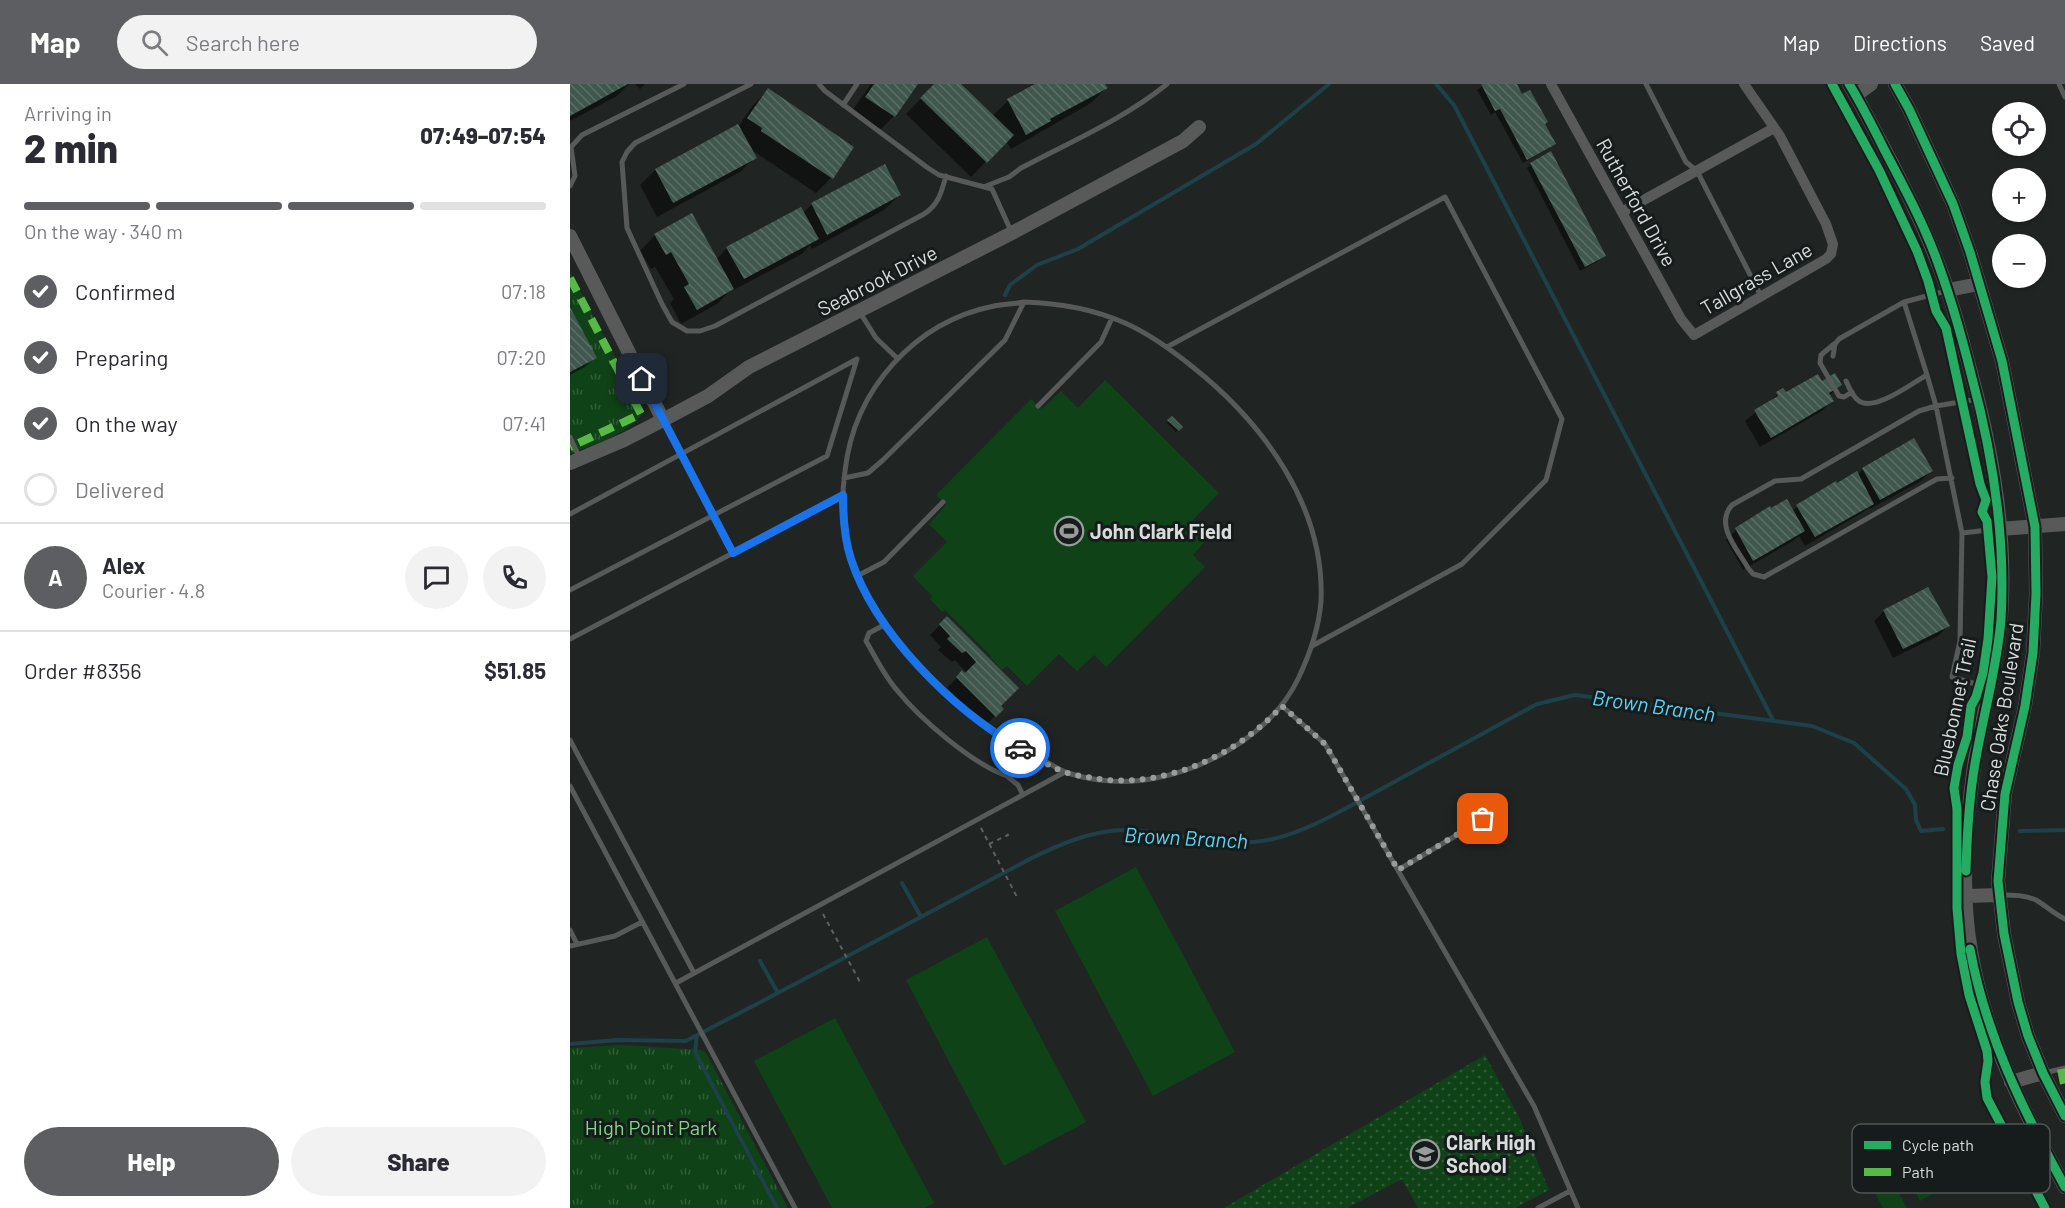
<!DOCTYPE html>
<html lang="en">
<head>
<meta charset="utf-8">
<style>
	:root { --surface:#fff; --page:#f2f2f3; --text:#2b2b33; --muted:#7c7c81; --line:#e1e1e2; --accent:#5c5e62 }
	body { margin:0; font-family:Barlow,sans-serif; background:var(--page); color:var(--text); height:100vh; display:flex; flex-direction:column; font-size:22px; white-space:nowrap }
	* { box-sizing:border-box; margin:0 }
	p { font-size:20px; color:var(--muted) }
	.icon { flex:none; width:33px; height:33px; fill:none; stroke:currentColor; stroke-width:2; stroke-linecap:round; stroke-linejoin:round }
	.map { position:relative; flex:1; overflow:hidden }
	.details { display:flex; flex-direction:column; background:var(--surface); width:570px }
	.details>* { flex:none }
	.fabs { position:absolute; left:1422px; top:18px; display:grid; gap:12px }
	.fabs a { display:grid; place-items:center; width:54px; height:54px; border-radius:50%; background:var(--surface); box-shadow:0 2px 4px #0004; font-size:30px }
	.pin { position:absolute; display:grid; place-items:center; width:51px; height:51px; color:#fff; margin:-26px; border-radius:12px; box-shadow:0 3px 9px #0006 }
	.courier { position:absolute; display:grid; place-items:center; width:60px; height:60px; margin:-30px; border:4px solid #1a73e8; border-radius:50%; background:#fff; color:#222; box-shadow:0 2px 8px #0007 }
	.headline em { font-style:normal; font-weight:800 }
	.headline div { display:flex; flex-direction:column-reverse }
	.headline { display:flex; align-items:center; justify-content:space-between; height:102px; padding:0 24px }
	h1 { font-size:39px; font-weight:800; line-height:45px }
	.bar { display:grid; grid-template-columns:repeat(4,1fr); gap:9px 6px; align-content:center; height:72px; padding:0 24px }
	.bar i { height:8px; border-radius:4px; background:var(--line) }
	.bar .active { background:var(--accent) }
	.bar p { grid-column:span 4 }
	.line { display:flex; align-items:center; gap:15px; padding:0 24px; border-top:2px solid var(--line) }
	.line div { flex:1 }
	.round { display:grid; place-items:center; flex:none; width:63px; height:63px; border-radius:32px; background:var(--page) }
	ol { padding:0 24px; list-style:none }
	li { display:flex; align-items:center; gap:18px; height:66px }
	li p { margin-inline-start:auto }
	li .icon { padding:6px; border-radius:50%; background:var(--accent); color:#fff; stroke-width:4 }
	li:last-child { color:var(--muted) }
	li i { width:33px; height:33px; border:3px solid var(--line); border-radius:50% }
	.action { display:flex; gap:12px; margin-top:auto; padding:12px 24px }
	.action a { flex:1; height:69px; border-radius:36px; background:var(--accent); color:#fff; font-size:24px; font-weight:800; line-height:69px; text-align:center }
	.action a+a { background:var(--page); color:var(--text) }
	header { display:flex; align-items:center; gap:36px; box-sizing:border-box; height:84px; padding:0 30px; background:var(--accent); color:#fff }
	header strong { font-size:28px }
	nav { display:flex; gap:33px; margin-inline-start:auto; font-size:21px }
	.search { width:420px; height:54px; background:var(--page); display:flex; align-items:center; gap:15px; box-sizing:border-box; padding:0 21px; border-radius:33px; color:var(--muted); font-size:22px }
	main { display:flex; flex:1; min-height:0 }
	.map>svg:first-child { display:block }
	.grass { fill:url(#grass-dots) }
	.park { fill:url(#park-tufts) }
	.pitch { fill:#104217 }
	.shadow { fill:#0007 }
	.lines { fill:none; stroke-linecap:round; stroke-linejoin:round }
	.stream { stroke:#1d4049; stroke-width:4 }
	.building { fill:url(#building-back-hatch) }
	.path { stroke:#5f6161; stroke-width:2; stroke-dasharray:4.5 4.5; stroke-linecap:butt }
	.service { stroke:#585a5a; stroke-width:5 }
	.minor { stroke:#585a5a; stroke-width:10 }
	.tertiary { stroke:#585a5a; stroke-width:14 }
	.quiet { stroke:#58b947; stroke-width:8; stroke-dasharray:15 8; stroke-linecap:butt }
	.cycleway-casing { stroke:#161c1b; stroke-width:13 }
	.cycleway { stroke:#26ab63; stroke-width:9 }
	.done { stroke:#989d9b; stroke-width:6; stroke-dasharray:0 10.8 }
	.route { stroke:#1a73e8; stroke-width:8 }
	.labels { text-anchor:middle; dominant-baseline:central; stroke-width:6; stroke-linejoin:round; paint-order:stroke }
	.street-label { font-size:20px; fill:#d8dddc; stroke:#161c1b }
	.poi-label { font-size:20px; font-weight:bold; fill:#d8dddc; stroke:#161c1b; text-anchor:start }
	.park-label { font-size:20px; fill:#80d985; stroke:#161c1b }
	.water-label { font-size:21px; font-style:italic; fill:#5bd4f5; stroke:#161c1b }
	.key { fill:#161c1b; stroke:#505655; stroke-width:1.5 }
	.key-label { font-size:16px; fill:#d8dddc }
</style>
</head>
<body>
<header>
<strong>Map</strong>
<div class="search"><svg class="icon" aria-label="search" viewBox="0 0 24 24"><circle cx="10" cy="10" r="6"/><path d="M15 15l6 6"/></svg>Search here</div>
<nav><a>Map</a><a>Directions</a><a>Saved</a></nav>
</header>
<main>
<section class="details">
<div class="headline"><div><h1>2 min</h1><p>Arriving in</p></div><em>07:49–07:54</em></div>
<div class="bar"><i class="active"></i><i class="active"></i><i class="active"></i><i></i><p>On the way · 340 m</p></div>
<ol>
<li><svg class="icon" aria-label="check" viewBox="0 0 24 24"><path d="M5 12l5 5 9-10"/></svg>Confirmed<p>07:18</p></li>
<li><svg class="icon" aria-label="check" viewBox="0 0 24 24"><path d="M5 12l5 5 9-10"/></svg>Preparing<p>07:20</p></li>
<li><svg class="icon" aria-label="check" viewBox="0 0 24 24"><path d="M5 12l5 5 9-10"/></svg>On the way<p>07:41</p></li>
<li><i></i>Delivered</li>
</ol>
<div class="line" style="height:108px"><b class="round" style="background:var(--accent);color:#fff">A</b><div><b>Alex</b><p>Courier · 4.8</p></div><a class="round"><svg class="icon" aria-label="chat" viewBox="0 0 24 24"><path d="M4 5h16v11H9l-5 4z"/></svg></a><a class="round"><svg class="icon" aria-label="phone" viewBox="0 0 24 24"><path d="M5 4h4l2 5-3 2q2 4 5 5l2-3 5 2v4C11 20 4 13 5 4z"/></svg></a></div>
<div class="line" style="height:78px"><div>Order #8356</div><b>$51.85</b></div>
<div class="action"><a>Help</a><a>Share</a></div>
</section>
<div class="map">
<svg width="1495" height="1124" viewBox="0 0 1495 1124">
	<defs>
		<pattern id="grass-dots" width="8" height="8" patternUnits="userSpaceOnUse" patternTransform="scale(1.5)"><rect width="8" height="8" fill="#104217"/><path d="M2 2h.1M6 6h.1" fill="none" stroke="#325d38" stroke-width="1.8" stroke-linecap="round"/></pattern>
		<pattern id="park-tufts" width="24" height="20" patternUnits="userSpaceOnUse" patternTransform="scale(1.5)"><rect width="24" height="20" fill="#104217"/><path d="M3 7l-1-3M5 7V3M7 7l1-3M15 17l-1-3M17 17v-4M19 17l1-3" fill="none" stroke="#325d38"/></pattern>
		<pattern id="building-back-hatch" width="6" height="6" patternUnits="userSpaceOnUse" patternTransform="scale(1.5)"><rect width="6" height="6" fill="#40574e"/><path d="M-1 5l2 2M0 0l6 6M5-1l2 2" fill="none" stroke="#5b6f67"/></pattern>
	</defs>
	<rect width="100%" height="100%" fill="#202523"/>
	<!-- grass -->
	<path class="grass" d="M 915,971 L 949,1033 L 979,1106 L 977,1107 L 945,1124 L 848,1124 L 832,1095 L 777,1124 L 654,1124 Z"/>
	<!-- park -->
	<path class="park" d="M 0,188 L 74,327 C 62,349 23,360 0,370 Z
		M 52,961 L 131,966 L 136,969 L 218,1124 L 0,1124 L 0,964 Z"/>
	<!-- pitch -->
	<path class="pitch" d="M 535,296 L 649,409 L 622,437 L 639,453 L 623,471 L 635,483 L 536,583 L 524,571 L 507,587 L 489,570 L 457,602 L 437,582 L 432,586 L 420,573 L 421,572 L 375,526 L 372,528 L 360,515 L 362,512 L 343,492 L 377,458 L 359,440 L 376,421 L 366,411 L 461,315 L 472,325 L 491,307 L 508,324 Z
		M 566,783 L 665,968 L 583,1012 L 485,827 Z
		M 417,853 L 516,1038 L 434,1082 L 336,896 Z
		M 265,934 L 364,1119 L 354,1124 L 262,1124 L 184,977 Z
		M 1349,1066 L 1370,1106 L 1350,1117 L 1329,1077 Z
		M 1315,1084 L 1337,1124 L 1313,1124 L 1297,1094 Z"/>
	<!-- shadow -->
	<path class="shadow" d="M 0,0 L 59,0 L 47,12 L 0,37 Z
		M 65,0 L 75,0 L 70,5 Z
		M 301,0 L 346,0 L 324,32 L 309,47 L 281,28 Z
		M 365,0 L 389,0 L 422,32 L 438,17 L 468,0 L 534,0 L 536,4 L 521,19 L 441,65 L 436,57 L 401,93 L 336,30 Z
		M 915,0 L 945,0 L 952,12 L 973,40 L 984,60 L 979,64 L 953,79 L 925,28 L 921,31 L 907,6 Z
		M 198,6 L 282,63 L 261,94 L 246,109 L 180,65 L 185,73 L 170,88 L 87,133 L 70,101 L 85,86 L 168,43 L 183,21 Z
		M 961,80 L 1034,172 L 1030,176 L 1010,187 L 957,84 Z
		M 314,82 L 330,111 L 314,126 L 242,165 L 240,161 L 232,170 L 158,209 L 147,220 L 111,240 L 100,219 L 104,215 L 85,183 L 81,185 L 70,167 L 85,151 L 146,176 L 157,164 L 233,129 L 241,121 Z
		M 0,226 L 25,273 L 15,283 L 0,291 Z
		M 1252,299 L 1270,301 L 1259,312 L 1262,317 L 1252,327 L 1190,363 L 1175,337 L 1213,306 L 1215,310 Z
		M 602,334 L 611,343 L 606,348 L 597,339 Z
		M 1293,385 L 1361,387 L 1351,397 L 1300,425 L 1299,423 L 1292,429 L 1235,462 L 1229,452 L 1223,457 L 1173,486 L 1156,456 L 1166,446 L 1199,425 L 1222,427 L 1227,423 L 1287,391 Z
		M 1357,505 L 1378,542 L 1368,552 L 1323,574 L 1304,537 L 1314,527 Z
		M 377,534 L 447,604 L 429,622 L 432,625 L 415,642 L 377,604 L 392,588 L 395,591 L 397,589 L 385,576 L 382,578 L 368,566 L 371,563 L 360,551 Z"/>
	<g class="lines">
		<!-- stream -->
		<path class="stream" d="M 866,0 L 884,21 L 1203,636
			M 435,211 L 440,201 L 467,181 L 508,165 L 686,60 L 759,0
			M 1450,747 L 1495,746
			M 332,799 L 351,833
			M 190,877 L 208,909
			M 127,951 L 125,968 L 207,1124
			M 0,960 L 48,956 L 116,957 L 244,890 L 458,776 C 488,761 519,747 554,746 C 579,746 602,751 626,755 C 687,765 719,755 771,727 L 967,620 L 1005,611 L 1242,642 L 1284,659 L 1336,705 L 1345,721 L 1346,736 L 1351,747 L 1373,745"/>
	</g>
	<!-- building -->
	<path class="building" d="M 0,0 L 58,0 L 0,32 Z
		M 304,0 L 348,0 L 325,33 L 295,13 Z
		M 364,0 L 391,0 L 444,51 L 417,79 L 350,14 Z
		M 465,0 L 535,0 L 538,4 L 480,35 L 481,37 L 456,51 L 437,15 Z
		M 911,0 L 947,0 L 952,10 L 960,6 L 978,38 L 975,40 L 986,60 L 957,76 L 930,25 L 925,27 Z
		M 198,4 L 284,63 L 263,95 L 191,47 L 192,44 L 177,34 Z
		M 168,40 L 187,74 L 103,119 L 85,85 Z
		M 981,67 L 1036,172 L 1015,183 L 960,79 Z
		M 315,80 L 331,111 L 257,151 L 241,119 Z
		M 231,123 L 249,155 L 174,195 L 156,163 Z
		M 122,129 L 164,205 L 127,226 L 114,203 L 119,200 L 101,168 L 96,171 L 84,150 Z
		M 0,223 L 27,274 L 0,288 Z
		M 1265,289 L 1272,301 L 1259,309 L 1264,317 L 1201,354 L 1184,326 L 1208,312 L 1206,308 L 1213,304 L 1216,308 L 1248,290 L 1252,297 Z
		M 602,332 L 613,343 L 609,347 L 597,336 Z
		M 1344,354 L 1363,387 L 1310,416 L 1292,384 Z
		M 1287,387 L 1304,420 L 1245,453 L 1226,421 L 1266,397 L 1267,399 Z
		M 1217,415 L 1235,447 L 1183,477 L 1165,444 L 1200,422 L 1201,424 Z
		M 1358,503 L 1380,542 L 1333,565 L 1313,526 Z
		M 377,532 L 449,604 L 431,622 L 434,625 L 426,633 L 386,593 L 392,586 L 395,589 L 406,578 L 396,567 L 392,569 L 377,555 L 380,552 L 369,540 Z"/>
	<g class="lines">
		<!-- path -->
		<path class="path" d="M 411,744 L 448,815
			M 419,760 L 438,751 L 435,746
			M 253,830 L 290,898"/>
		<!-- service -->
		<path class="service" d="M 181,0 L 65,59 L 57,68 L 52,78 L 57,144 L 92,220 L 102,238 L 117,247 L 130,247 L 145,242 L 354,130 C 369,120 371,109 376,92
			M 249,0 L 255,7 L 358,84 L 369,91 L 422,105 L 441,147
			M 1076,0 L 1116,78 L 1127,87 L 1191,212
			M 1489,0 L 1495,13
			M 273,21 L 287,0
			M 0,102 L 5,92 L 1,63 L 12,51 L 114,0
			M 416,102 L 439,93 L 451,84 C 500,58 554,35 597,0
			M 454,218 C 489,219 523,225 555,239 C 580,250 603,267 624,284 C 694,340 755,423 751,517 C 749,544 740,570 728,595 C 703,647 642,683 586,694 C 558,700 526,698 498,689 C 489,686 480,680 472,675 C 402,639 351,594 308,528 C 297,511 287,495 281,475 C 272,447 271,416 275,387 C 284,306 344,238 424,222 C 434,220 444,220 454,218 Z
			M 1334,218 L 1376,207
			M 289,227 L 306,254 L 327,274
			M 1264,260 L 1251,271 L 1250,279 L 1269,312 L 1274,313 L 1282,308
			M 597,263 L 875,113 L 992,335 L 976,396 L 892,480 L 742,562
			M 1263,272 L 1265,260 L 1269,255 L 1334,218 L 1357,291 C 1342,299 1305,328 1289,317 C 1283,313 1279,304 1276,297
			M 1357,291 L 1366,322 L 1349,327 L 1231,395 L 1205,397 L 1162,421 C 1144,441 1168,466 1178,484 L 1183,490 L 1194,493 L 1358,400 L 1367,395 L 1382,394
			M 468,322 L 531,258 L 542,234
			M 94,338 L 163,469
			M 0,353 L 9,373
			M 274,394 L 298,389 L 313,376 L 435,256 L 454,218
			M 0,430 L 287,275 L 257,372 L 0,506
			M 1392,449 L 1366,322 L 1408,315
			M 287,492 L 314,478 L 373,418
			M 316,540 L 299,549 L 296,557 C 306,574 314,591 326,605 C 350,635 401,679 437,692 L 452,665
			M 0,555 L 273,411
			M 1419,604 L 1382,593 L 1390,557 L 1392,449 L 1428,445
			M 712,622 L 755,660 L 964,1022 L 1008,1124
			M 0,656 L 124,889
			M 437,692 L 448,701 L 453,711
			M 0,702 L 225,1124
			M 828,786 L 929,726
			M 1432,811 C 1443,811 1455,811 1466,816 C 1476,822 1484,830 1495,835
			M 0,846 L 7,860
			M 0,862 L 45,852 L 72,838
			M 106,899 L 495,688
			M 1474,989 L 1495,984
			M 968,1124 L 1000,1107"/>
		<!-- minor -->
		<path class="minor" d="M 981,0 L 1111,235 L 1124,251 L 1256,175 L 1261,170 L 1263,160 L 1256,140 L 1210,52 L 1174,0
			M 1052,128 L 1204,44"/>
		<!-- tertiary -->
		<path class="tertiary" d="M 1279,0 C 1292,21 1303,44 1315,66 C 1335,104 1354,142 1369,182 C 1383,218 1392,255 1402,293 C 1422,366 1435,440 1432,516 C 1430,571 1414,622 1405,676 C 1396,738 1390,805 1401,867 C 1415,952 1454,1029 1495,1103
			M 1325,0 L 1339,25 L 1383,120 L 1400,168 L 1432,277 L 1465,443 L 1466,510 L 1463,569 L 1455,622 L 1435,710 L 1428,797 L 1434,850 L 1448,918 L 1458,952 L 1473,989 L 1495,1032
			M 1286,11 L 1301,0
			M 0,152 L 93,336
			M 1378,206 L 1409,200
			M 0,379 L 54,356 L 93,336 L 138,312 L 179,283 L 442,149 L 613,57 L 629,43
			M 1430,445 L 1495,440
			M 1396,812 L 1430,811
			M 1441,998 L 1473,989"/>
		<!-- quiet -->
		<path class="quiet" d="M 0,194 L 71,330 L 0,363
			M 1491,985 L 1495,1005"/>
		<!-- cycleway casing -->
		<g class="cycleway-casing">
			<path id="cycleway" d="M 1262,0 L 1309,86 L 1347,167 L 1358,197 L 1366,227 L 1376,244 L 1410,400 L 1416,416 L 1412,428 L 1417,437 L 1422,493 L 1418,555 L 1413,589 L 1406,613 L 1401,622 L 1397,653 L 1388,681 L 1384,704 L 1387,725 L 1387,824 L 1391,870 L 1399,911 L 1417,967 L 1418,977 L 1415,998 L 1417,1014 L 1475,1124
				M 1279,0 C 1292,21 1304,45 1315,67 C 1335,105 1355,142 1369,182 C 1382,218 1392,254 1401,290 C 1423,371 1436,452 1431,536 C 1427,583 1414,628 1406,674 C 1399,711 1397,749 1396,787
				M 1325,0 L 1339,25 L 1383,120 L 1400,168 L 1432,277 L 1465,443 L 1466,510 L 1463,569 L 1455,622 L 1435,710 L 1428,797 L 1434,850 L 1448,918 L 1458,952 L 1473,989 L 1495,1032
				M 1400,865 C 1416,952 1453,1026 1495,1103"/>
		</g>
		<!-- cycleway -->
		<use href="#cycleway" class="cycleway"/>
	</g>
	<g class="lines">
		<!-- done -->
		<path class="done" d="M 450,664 C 464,672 479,683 495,688 C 503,691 513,692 522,694 C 592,706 665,673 712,622 L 755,660 L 828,786 L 913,735"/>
		<!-- route -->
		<path class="route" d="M 72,295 L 163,469 L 273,411 C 273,432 274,454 281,475 C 305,549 383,626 450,664"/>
	</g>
	<!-- icons -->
	<defs>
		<g id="stadium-ring" transform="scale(1.5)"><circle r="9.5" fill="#161c1b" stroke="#989d9b" stroke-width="1.5"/><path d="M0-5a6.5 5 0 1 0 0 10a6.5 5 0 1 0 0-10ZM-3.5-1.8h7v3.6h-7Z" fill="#989d9b"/></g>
		<g id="school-ring" transform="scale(1.5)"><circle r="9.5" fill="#161c1b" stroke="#989d9b" stroke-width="1.5"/><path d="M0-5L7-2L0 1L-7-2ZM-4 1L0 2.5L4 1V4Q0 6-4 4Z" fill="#989d9b"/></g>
	</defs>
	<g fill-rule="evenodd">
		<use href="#stadium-ring" x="499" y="447"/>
		<use href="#school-ring" x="855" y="1070"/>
	</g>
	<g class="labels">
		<!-- street labels -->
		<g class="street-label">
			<text transform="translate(1067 118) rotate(61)">Rutherford Drive</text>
			<text transform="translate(1186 194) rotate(-30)">Tallgrass Lane</text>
			<text transform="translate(307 196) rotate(-27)">Seabrook Drive</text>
			<text transform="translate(1384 623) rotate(-78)">Bluebonnet Trail</text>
			<text transform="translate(1431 633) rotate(-81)">Chase Oaks Boulevard</text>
		</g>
		<!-- poi labels -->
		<g class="poi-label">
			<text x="520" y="447">John Clark Field</text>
			<text x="876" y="1058">Clark High<tspan x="876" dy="23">School</tspan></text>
		</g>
		<!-- park labels -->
		<g class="park-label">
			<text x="81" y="1043">High Point Park</text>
		</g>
		<!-- water labels -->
		<g class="water-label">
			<text transform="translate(1084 621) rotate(8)">Brown Branch</text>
			<text transform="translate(616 753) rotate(3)">Brown Branch</text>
		</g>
	</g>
	<!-- legend -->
	<rect x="1282" y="1040" width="198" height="69" rx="9" class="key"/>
	<rect x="1294" y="1057" width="27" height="8" fill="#26ab63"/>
	<rect x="1294" y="1084" width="27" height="8" fill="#58b947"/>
	<g class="key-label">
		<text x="1332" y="1067">Cycle path</text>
		<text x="1332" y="1094">Path</text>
	</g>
</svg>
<div class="fabs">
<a><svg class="icon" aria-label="locate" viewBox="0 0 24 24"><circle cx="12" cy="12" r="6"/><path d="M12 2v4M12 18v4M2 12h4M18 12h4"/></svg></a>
<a>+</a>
<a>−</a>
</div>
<div class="pin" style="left:913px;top:735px;background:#ea580c"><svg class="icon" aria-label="bag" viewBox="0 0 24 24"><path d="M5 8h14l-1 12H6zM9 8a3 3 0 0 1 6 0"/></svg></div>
<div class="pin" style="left:72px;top:295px;background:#1f2937"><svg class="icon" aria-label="home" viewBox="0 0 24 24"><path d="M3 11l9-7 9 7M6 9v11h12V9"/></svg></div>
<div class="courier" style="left:450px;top:664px"><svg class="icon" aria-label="car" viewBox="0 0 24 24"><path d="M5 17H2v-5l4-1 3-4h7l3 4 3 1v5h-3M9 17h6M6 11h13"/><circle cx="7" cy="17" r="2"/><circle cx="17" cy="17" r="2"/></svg></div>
</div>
</main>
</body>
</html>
